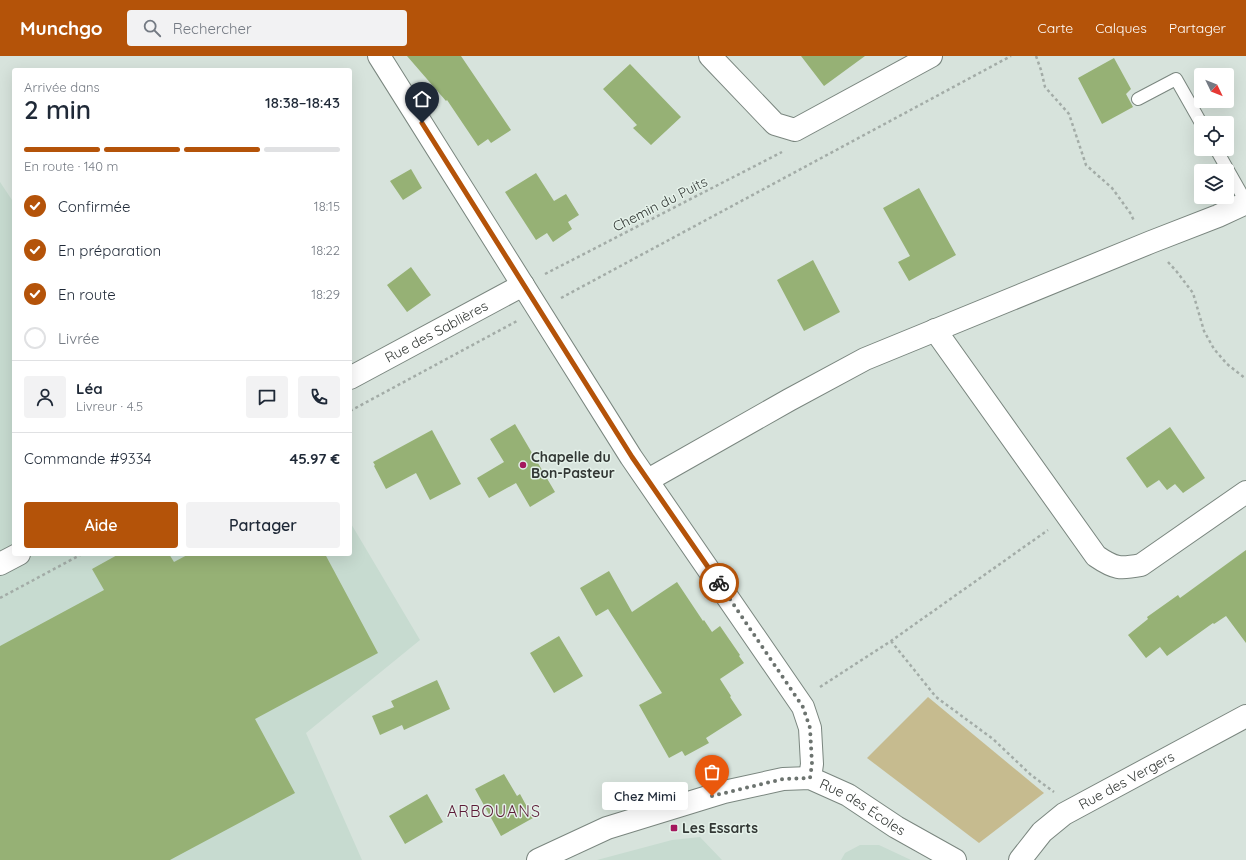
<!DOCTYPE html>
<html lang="fr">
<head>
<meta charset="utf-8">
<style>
	:root { --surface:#fff; --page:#f2f2f3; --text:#1f2937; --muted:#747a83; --line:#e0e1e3; --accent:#b45309 }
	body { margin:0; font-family:Quicksand,sans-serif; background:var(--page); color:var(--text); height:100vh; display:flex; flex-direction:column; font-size:15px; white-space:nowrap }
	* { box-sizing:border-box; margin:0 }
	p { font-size:13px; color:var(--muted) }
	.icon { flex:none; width:22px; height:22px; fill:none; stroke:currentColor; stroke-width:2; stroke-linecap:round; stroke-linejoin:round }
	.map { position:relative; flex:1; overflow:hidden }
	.side { position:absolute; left:12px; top:12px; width:340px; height:488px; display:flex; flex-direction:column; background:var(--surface); border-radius:4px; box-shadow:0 4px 16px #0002 }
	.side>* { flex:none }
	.needle { width:26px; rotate:133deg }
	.tools { position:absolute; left:1194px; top:12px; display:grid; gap:8px }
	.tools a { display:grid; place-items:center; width:40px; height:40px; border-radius:4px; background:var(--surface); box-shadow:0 4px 16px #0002; font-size:20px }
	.pin { position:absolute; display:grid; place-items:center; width:34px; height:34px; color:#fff; margin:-41px -17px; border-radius:50% 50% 50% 0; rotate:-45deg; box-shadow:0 0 4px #0007 }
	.pin .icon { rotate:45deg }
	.courier { position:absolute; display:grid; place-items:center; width:40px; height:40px; margin:-20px; border:3px solid #b45309; border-radius:50%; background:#fff; color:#222; box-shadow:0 1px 5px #0007 }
	.bubble { position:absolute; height:28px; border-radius:4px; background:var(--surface); box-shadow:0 4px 16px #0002; font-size:13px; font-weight:600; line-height:28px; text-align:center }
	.overview em { font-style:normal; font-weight:600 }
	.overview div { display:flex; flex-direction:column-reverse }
	.overview { display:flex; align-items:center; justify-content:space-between; height:68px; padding:0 12px }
	h1 { font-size:26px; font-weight:600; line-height:30px }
	.bar { display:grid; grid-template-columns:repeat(4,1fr); gap:6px 4px; align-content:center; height:48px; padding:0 12px }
	.bar i { height:5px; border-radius:3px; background:var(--line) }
	.bar .on { background:var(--accent) }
	.bar p { grid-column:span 4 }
	.line { display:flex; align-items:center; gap:10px; padding:0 12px; border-top:1px solid var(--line) }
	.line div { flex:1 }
	.round { display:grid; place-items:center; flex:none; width:42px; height:42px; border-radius:4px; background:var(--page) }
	ol { padding:0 12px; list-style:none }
	li { display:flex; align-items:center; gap:12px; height:44px }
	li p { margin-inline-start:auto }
	li .icon { padding:4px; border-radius:50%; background:var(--accent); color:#fff; stroke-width:4 }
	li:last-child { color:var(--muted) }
	li i { width:22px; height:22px; border:2px solid var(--line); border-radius:50% }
	.action { display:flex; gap:8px; margin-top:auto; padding:8px 12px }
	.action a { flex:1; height:46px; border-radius:4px; background:var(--accent); color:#fff; font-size:16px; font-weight:600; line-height:46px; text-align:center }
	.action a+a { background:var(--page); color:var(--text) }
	header { display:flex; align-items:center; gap:24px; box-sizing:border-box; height:56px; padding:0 20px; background:var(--accent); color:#fff }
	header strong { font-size:19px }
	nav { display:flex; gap:22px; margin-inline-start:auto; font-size:14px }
	.search { width:280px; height:36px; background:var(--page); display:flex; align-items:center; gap:10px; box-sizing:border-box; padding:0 14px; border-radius:4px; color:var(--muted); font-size:15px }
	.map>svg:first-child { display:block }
	.built { fill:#c7dbd0 }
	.green { fill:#c6bb8f }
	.building { fill:#96b175 }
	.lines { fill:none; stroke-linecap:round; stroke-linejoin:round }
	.service-casing { stroke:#7a867f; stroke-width:14 }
	.minor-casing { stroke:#7a867f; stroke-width:24 }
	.path { stroke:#a3aca7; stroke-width:2.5; stroke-dasharray:3 3; stroke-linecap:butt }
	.service { stroke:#fff; stroke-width:12 }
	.minor { stroke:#fff; stroke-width:22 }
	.done { stroke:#6c736f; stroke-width:4; stroke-dasharray:0 7.2 }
	.route { stroke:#b45309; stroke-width:5 }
	.poi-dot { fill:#a4175d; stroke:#e4f1e9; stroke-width:1.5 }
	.labels { text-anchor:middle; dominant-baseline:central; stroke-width:3; stroke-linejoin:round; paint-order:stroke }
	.street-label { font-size:14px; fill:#323734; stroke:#e4f1e9 }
	.poi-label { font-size:14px; font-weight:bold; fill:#323734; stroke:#e4f1e9; text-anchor:start }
	.quarter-label { font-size:16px; letter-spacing:1px; fill:#5c1b37; stroke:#e4f1e9 }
</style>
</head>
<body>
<header>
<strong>Munchgo</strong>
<div class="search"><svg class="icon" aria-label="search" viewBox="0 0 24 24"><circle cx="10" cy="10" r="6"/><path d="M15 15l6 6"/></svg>Rechercher</div>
<nav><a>Carte</a><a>Calques</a><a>Partager</a></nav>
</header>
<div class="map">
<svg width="1246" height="804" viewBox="0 0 1246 804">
	<rect width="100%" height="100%" fill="#d7e3dc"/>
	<!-- built -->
	<path class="built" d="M 0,126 L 14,147 L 14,498 L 350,498 L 350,466 L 420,584 L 306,677 L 362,804 L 0,804 Z
		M 700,781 L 722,804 L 597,804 L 672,784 Z
		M 860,789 L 879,789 L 911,804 L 841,804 L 845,797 Z"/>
	<!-- green -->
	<path class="green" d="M 928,641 L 1044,737 L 979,787 L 867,702 Z"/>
	<!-- building -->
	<path class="building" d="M 407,0 L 461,0 L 511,74 L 491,87 L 488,83 L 478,90 L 447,44 L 446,45 Z
		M 801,0 L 865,0 L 824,30 Z
		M 1114,2 L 1131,33 L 1126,38 L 1133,51 L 1102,68 L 1078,22 Z
		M 630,8 L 681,61 L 651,89 L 633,72 L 637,69 L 603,33 Z
		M 411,113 L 422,132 L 403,144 L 390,125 Z
		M 536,117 L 554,145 L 566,138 L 579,159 L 568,166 L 572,173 L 553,186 L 547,177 L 536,184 L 505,136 Z
		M 919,132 L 956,199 L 909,225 L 898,206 L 910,200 L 883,152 Z
		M 813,204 L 840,256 L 804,275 L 777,224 Z
		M 411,211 L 431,239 L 407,256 L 387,229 Z
		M 515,368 L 555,436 L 530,451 L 516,427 L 489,442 L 477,422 L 504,406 L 490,383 Z
		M 1170,371 L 1205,422 L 1183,437 L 1175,428 L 1167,434 L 1159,424 L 1147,432 L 1126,402 Z
		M 432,374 L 461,428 L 430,444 L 416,417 L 386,433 L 374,410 L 375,409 L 373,406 Z
		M 1246,494 L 1246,587 L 1226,560 L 1214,568 L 1213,567 L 1167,600 L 1160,591 L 1146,602 L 1128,579 L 1148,563 L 1147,561 L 1178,539 L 1180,542 Z
		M 119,498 L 169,498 L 174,506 L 189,498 L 325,498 L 378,597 L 255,663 L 295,737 L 170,804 L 0,804 L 0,590 L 104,534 L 92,513 Z
		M 609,515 L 632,556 L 677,526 L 703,565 L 704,564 L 712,576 L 720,570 L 740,599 L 739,600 L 744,607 L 720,623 L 731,640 L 730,641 L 742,659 L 706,682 L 709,687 L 685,700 L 682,695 L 669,702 L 639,649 L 662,637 L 608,553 L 596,560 L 580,532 Z
		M 559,580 L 583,620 L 554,637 L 530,597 Z
		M 437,624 L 450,653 L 404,674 L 402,669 L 380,679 L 372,660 L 394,651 L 391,645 Z
		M 504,718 L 517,740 L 520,738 L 533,762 L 501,780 L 475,733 Z
		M 427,738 L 443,766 L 405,788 L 389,760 Z"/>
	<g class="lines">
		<!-- service casing -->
		<g class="service-casing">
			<path id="service" d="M 1138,43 L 1176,23 L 1201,67
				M 1216,93 L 1246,146"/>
		</g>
		<!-- minor casing -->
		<g class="minor-casing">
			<g id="minor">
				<path d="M 379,0 L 631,401 L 803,651 L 810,672 L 812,708 L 810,722"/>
				<path d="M 710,0 L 775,68 L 795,74 L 931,0"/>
				<path d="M 935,274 L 1096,500 C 1115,513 1120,513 1141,509 L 1246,436"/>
				<path id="s1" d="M 350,322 L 523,229"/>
				<path d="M 648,424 L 789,344 L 865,303 L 1151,186 L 1218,160 L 1246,147"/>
				<path d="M 0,508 L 19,498"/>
				<path id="s2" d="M 538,804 L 607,772 L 724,736 L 783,723 L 810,722 L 848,739 L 896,771 L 955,804"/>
				<path id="s3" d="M 1020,804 L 1042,776 L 1064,758 L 1246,660"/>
			</g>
		</g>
		<!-- path -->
		<path class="path" d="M 1036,0 L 1041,14 L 1045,31 L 1069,58 L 1086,109 L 1112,132 L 1131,158 L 1134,165
			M 1168,206 L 1177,216 L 1193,237 L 1204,275 L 1214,293 L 1227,308 L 1246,323
			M 545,218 L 782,96
			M 561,242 L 1011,0
			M 350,355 L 517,265
			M 0,542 L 82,498
			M 891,585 L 936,641 L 993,683 L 1031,719 L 1054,736
			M 820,631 L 891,585 L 1048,474"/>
		<!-- service -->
		<use href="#service" class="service"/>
		<!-- minor -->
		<use href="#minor" class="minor"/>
	</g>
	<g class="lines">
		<!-- done -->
		<path class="done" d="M 712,740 L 783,723 L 810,722 L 812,708 L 810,672 L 803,651 L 719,527"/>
		<!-- route -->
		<path class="route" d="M 422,67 L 632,401 L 719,527"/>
	</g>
	<!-- markers -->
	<g class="poi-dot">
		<circle cx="523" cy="409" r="4"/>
		<rect x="670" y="768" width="8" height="8" rx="2"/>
	</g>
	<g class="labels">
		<!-- street labels -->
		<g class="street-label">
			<text transform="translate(660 148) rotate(-27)">Chemin du Puits</text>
			<text stroke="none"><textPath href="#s1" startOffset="98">Rue des Sablières</textPath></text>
			<text stroke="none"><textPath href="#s3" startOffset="135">Rue des Vergers</textPath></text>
			<text stroke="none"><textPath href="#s2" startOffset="346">Rue des Écoles</textPath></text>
		</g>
		<!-- poi labels -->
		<g class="poi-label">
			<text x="531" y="401">Chapelle du<tspan x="531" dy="16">Bon-Pasteur</tspan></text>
			<text x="682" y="772">Les Essarts</text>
		</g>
		<!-- quarter labels -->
		<g class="quarter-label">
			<text x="494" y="755">ARBOUANS</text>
		</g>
	</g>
</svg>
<div class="tools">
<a><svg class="needle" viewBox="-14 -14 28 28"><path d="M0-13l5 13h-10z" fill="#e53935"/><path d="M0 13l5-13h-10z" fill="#747a83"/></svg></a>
<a><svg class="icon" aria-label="locate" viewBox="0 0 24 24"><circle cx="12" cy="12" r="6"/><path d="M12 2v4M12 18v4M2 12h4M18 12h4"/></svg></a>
<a><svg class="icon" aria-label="layers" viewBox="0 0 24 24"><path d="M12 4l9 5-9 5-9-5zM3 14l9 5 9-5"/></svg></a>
</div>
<div class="pin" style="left:712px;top:740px;background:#ea580c"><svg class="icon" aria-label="bag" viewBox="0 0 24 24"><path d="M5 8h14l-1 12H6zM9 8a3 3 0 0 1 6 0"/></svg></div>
<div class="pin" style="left:422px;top:67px;background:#1f2937"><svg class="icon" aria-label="home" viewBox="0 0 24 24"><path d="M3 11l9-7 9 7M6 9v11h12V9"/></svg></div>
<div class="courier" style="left:719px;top:527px"><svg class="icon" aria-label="bike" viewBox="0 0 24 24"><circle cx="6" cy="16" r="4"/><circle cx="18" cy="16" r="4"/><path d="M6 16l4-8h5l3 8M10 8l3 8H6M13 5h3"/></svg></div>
<div class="bubble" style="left:602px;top:726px;width:86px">Chez Mimi</div>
<section class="side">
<div class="overview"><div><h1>2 min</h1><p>Arrivée dans</p></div><em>18:38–18:43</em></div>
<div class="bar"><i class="on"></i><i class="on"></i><i class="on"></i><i></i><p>En route · 140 m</p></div>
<ol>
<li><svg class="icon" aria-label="check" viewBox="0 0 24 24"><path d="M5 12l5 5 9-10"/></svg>Confirmée<p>18:15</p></li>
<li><svg class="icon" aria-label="check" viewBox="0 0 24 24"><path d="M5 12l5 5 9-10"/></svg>En préparation<p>18:22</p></li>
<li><svg class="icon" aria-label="check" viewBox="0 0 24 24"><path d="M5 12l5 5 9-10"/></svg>En route<p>18:29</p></li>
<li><i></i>Livrée</li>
</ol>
<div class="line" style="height:72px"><a class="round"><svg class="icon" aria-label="person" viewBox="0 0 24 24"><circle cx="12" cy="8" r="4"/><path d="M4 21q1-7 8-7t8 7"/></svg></a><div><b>Léa</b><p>Livreur · 4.5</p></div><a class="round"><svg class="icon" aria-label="chat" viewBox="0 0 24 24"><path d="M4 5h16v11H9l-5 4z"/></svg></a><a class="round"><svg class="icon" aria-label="phone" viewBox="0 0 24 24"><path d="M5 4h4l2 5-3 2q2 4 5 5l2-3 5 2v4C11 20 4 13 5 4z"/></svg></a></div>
<div class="line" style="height:52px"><div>Commande #9334</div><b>45.97 €</b></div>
<div class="action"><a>Aide</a><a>Partager</a></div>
</section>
</div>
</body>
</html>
